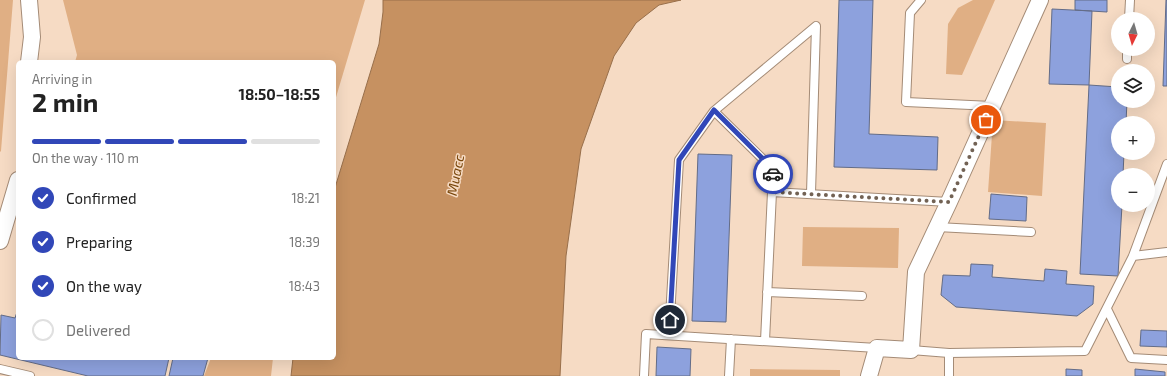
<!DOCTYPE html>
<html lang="en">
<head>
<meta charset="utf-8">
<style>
	:root { --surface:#fff; --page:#f6f6f6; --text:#222; --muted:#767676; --line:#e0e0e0; --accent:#3147b8 }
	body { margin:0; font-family:"Exo 2",sans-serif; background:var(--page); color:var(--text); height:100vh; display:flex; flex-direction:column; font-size:15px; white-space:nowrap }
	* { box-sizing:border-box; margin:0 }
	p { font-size:13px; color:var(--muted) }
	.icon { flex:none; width:22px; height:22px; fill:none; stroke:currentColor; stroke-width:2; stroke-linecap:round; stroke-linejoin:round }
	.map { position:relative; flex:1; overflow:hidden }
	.details { position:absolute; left:16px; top:60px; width:320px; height:300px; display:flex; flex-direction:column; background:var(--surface); border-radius:6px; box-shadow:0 4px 16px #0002 }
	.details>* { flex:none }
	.needle { width:26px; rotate:185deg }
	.fabs { position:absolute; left:1111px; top:12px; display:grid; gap:8px }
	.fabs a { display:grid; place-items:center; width:44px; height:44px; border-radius:50%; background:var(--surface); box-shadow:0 4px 16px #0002; font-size:20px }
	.pin { position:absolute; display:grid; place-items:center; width:34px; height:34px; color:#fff; margin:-17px; border:2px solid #fff; border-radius:50%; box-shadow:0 1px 4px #0007 }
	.courier { position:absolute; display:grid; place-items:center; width:40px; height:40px; margin:-20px; border:3px solid #3147b8; border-radius:50%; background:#fff; color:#222; box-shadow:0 1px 5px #0007 }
	.head em { font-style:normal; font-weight:700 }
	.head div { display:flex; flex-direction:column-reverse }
	.head { display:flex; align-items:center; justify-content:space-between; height:68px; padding:0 16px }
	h1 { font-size:26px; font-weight:700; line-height:30px }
	.bar { display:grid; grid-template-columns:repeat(4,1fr); gap:6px 4px; align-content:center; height:48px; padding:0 16px }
	.bar i { height:5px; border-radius:3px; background:var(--line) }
	.bar .on { background:var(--accent) }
	.bar p { grid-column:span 4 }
	ol { padding:0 16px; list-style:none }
	li { display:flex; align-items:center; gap:12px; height:44px }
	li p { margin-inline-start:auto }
	li .icon { padding:4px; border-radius:50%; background:var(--accent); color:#fff; stroke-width:4 }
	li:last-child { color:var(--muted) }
	li i { width:22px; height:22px; border:2px solid var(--line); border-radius:50% }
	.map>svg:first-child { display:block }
	.green { fill:#e0af84 }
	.water { fill:#c69161; stroke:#986f4b }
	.building { fill:#8da1dd; stroke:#636c87 }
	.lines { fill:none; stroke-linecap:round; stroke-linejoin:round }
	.lane-casing { stroke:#a48b76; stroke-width:10 }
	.street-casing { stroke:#a48b76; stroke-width:18 }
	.lane { stroke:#fff; stroke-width:8 }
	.street { stroke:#fff; stroke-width:16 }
	.done { stroke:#726254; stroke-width:4; stroke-dasharray:0 7.2 }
	.route { stroke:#3147b8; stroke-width:5 }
	.labels { text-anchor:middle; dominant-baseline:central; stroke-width:3; stroke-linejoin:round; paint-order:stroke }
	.water-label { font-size:14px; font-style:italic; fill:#784509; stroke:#f6dbc4 }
</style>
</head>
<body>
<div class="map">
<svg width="1167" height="376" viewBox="0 0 1167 376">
	<rect width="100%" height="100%" fill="#f6dbc4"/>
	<!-- green -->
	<path class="green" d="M 0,0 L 13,0 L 1,151 L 0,152 Z
		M 63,0 L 365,0 L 334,104 L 334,62 L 75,62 L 77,55 Z
		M 973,0 L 995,0 L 962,75 L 946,74 L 948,24 L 958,8 Z
		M 993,120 L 1046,123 L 1042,196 L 988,192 Z
		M 803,227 L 899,228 L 898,268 L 802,266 Z
		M 211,358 L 273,358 L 271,376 L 204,376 Z
		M 750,369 L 840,370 L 840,376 L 750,376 Z"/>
	<!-- water -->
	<path class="water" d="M 383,0 L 681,0 L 659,5 L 636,23 L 614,56 L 581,149 L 566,256 L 560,376 L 291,376 L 293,358 L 334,358 L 334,191 L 379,44 L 383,12 Z"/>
	<!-- building -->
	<path class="building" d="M 839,0 L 873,0 L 869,134 L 938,137 L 937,170 L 834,167 Z
		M 1075,0 L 1107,0 L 1107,12 L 1075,10 Z
		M 1166,0 L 1167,0 L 1167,86 L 1163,86 Z
		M 1052,9 L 1092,11 L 1089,85 L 1049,84 Z
		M 1089,85 L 1118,87 L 1118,101 L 1127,101 L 1126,123 L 1118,123 L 1118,153 L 1124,153 L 1123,175 L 1118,175 L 1118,205 L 1122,205 L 1118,276 L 1080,274 Z
		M 698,154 L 732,155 L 726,322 L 692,321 Z
		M 991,194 L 1027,197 L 1026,221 L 989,219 Z
		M 971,264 L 993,265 L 992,277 L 1044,281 L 1045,269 L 1067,271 L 1066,284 L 1094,286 L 1093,304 L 1077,316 L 956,307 L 941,295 L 943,275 L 970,276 Z
		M 18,309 L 18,358 L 169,358 L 165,376 L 88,376 L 0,355 L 1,315 L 15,318 Z
		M 1141,330 L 1167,331 L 1167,347 L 1140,346 Z
		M 657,347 L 691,349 L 690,376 L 656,376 Z
		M 173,358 L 208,358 L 203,376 L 169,376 Z
		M 1066,369 L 1082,370 L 1082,376 L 1066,376 Z
		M 1135,369 L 1165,372 L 1165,376 L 1135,376 Z"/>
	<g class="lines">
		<!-- lane casing -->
		<g class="lane-casing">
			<path id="lane" d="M 921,0 L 910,13 L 906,102 L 992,106
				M 1129,19 L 1130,0
				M 1127,59 L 1127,49
				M 714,111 L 773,169 L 772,192 L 765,341
				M 772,192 L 949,202
				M 937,227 L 1031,232
				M 1133,256 L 1167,252
				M 767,292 L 862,296
				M 1107,309 L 1131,358 L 1167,360
				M 669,335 L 679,160 L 714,111 L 816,26 L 811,193
				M 911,350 L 949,353 L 1085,351 L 1133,256 L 1167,164
				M 0,369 L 30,376
				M 644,376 L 646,334 L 877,348
				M 729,376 L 731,339
				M 949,376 L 949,353"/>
		</g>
		<!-- street casing -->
		<g class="street-casing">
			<path id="street" d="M 29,0 L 32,37 L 29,62
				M 0,241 L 18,180
				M 869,376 L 877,348 L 911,350 L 916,272 L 949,202 L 1040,0"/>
		</g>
		<!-- lane -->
		<use href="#lane" class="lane"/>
		<!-- street -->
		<use href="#street" class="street"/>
	</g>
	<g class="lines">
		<!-- done -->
		<path class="done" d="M 773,174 L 772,192 L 949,202 L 986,120"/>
		<!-- route -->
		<path class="route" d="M 670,320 L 679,160 L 714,110 L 773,169 L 773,174"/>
	</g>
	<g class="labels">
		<!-- water labels -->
		<g class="water-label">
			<text transform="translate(455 175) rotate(-79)">Миасс</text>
		</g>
	</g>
</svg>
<div class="fabs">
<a><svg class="needle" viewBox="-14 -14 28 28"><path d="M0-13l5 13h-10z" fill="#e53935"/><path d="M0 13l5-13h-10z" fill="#767676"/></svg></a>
<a><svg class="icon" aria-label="layers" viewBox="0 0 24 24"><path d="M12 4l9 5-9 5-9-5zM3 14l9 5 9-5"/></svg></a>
<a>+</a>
<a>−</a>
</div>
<div class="pin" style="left:986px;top:120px;background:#ea580c"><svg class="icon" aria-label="bag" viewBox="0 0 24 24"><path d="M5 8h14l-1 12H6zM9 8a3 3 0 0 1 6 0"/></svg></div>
<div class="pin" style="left:670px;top:320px;background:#1f2937"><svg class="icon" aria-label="home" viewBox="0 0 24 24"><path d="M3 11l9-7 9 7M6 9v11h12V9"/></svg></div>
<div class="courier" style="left:773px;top:174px"><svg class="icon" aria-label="car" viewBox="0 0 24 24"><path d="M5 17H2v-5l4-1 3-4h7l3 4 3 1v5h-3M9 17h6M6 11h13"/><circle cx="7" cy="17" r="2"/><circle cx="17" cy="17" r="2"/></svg></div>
<section class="details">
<div class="head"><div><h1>2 min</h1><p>Arriving in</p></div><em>18:50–18:55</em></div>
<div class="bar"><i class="on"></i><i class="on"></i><i class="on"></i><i></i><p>On the way · 110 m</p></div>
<ol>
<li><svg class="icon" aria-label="check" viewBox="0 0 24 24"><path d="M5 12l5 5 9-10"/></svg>Confirmed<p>18:21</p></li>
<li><svg class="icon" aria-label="check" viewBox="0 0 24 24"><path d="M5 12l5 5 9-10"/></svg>Preparing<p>18:39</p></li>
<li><svg class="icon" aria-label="check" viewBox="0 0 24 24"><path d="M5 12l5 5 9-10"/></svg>On the way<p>18:43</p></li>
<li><i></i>Delivered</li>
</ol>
</section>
</div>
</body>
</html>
